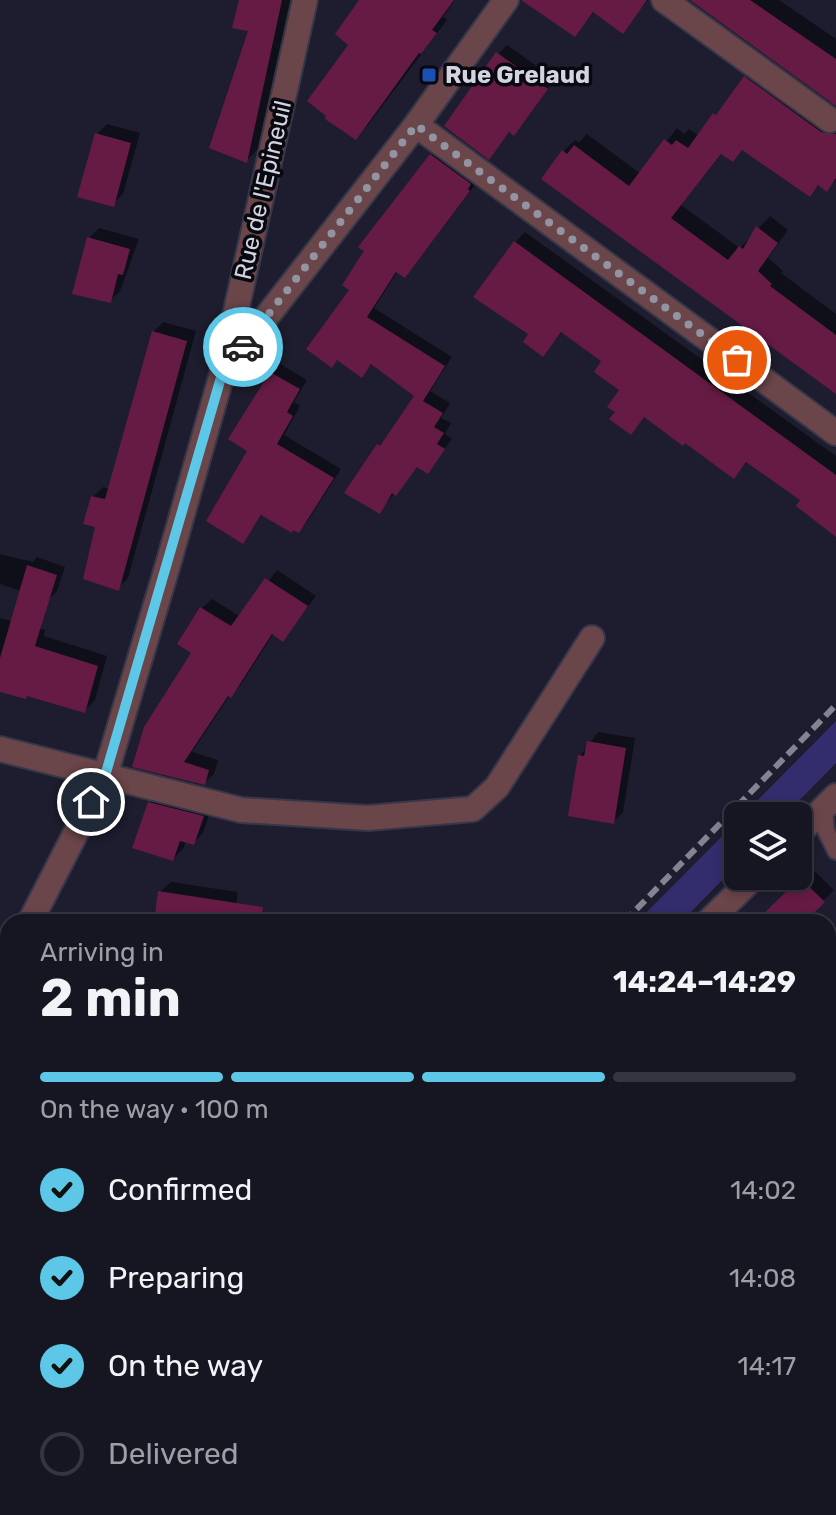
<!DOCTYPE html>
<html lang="en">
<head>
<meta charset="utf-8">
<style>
	:root { --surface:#161623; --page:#232330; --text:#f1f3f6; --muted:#9e9fa6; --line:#353541; --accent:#5cc7e7 }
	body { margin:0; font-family:Rubik,sans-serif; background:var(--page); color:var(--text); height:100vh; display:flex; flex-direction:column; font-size:30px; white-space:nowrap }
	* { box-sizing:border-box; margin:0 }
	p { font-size:26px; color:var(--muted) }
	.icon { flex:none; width:44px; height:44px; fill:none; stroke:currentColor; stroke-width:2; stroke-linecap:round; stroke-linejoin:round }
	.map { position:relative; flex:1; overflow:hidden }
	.side { position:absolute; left:0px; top:914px; width:836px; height:602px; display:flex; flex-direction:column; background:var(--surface); border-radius:24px 24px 0 0; box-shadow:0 4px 12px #0003,0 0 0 2px var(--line) }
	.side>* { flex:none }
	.tools { position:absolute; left:724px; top:802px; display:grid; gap:16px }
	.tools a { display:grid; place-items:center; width:88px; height:88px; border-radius:12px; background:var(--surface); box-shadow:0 4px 12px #0003,0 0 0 2px var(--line); font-size:40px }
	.pin { position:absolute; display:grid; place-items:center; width:68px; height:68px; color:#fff; margin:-34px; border:4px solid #fff; border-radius:50%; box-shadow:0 2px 8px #0007 }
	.courier { position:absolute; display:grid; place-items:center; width:80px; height:80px; margin:-40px; border:6px solid #5cc7e7; border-radius:50%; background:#fff; color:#222; box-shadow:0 2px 10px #0007 }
	.head em { font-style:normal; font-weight:700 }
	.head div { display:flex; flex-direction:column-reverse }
	.head { display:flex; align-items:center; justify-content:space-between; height:136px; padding:0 40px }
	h1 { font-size:52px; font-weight:700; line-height:60px }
	.bar { display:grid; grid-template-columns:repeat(4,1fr); gap:12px 8px; align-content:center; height:96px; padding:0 40px }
	.bar i { height:10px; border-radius:6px; background:var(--line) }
	.bar .active { background:var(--accent) }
	.bar p { grid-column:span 4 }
	ol { padding:0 40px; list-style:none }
	li { display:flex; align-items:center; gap:24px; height:88px }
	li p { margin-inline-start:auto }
	li .icon { padding:8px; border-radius:50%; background:var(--accent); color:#111; stroke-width:4 }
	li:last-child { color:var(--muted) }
	li i { width:44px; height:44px; border:4px solid var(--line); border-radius:50% }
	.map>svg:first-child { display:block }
	.green { fill:#332c6d }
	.shadow { fill:#0007 }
	.building { fill:#661b44 }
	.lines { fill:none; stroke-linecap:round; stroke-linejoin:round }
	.lane-casing { stroke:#363748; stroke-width:20 }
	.street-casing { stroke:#363748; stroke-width:28 }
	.lane { stroke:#6a4549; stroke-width:16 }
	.street { stroke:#6a4549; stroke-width:24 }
	.rail { stroke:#838392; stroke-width:6; stroke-dasharray:12 6; stroke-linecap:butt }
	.done { stroke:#9394a2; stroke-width:8; stroke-dasharray:0 14.4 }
	.route { stroke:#5cc7e7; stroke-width:10 }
	.transit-dot { fill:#1a4fb4; stroke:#080910; stroke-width:3 }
	.labels { text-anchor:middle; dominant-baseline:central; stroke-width:7; stroke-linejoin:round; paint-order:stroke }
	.poi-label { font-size:24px; font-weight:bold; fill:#d3d4e0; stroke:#080910; text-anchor:start }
	.street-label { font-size:24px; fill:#d3d4e0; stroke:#080910 }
</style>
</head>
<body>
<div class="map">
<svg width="836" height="1515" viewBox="0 0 836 1515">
	<rect width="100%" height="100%" fill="#1d1d2f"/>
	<!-- green -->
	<path class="green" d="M 836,721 L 836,763 L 784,816 L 742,816 Z
		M 738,820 L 738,864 L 681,922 L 637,922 Z
		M 828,1088 L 836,1091 L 836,1458 L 828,1457 Z"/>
	<!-- shadow -->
	<path class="shadow" d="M 241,0 L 290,0 L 258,149 L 246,161 L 250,30 Z
		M 361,0 L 455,0 L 443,17 L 447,20 L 368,125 L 356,137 L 351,44 Z
		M 554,0 L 648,0 L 622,31 L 595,11 L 575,34 Z
		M 693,0 L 779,0 L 836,39 L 836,103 Z
		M 507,45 L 555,79 L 523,124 L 514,133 L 510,131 L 489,157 L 498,54 Z
		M 757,65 L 836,120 L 836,180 L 827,189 L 820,184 L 809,194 L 744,148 L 733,159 L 723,152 L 681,205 L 740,248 L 770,216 L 788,230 L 768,258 L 783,271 L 781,273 L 836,314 L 836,392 L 563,152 L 575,140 L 579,142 L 587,134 L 641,174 L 677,128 L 684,134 L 689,129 L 699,136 Z
		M 107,124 L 140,133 L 123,194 L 113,204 L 97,134 Z
		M 440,146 L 478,181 L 414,266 L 405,276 L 398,271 L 374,308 L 452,357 L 430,391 L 450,403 L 441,418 L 451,423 L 445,434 L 452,439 L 427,471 L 418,466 L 379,511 L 347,492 L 417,396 L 373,363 L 362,375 L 352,289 L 431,155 Z
		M 99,228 L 139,239 L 120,291 L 110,301 L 89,238 Z
		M 525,232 L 836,456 L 836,535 L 803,499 L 748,461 L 733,477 L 686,441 L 645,416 L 631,432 L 618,411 L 622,389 L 604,361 L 563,331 L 543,354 L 530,334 L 515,242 Z
		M 163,322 L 196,331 L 128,578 L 118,588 L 93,497 L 103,487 L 110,489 L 153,332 Z
		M 280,364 L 307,380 L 294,402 L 300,406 L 284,435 L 341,469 L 307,522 L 299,531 L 263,514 L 243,542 L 250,450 L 272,373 Z
		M 0,554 L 33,562 L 37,557 L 65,567 L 57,591 L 48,600 L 0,584 Z
		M 277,570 L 316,596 L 283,639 L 274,633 L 240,686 L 230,695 L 192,752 L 218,760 L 214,774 L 204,783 L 135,766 L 194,652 L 202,608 L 212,599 L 241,617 Z
		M 0,618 L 45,630 L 44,636 L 107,656 L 95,700 L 84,711 L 29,694 L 0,690 Z
		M 598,732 L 635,738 L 623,812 L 613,822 L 580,756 Z
		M 160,793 L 212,806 L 203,833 L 193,843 L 186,841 L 183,849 L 173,859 L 150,803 Z
		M 812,869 L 834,890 L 803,922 L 758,922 Z
		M 171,882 L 238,892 L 234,921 L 166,922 L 160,892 Z
		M 0,1074 L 8,1076 L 8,1163 L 0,1162 Z
		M 0,1249 L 6,1250 L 0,1278 Z
		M 115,1508 L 122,1509 L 126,1515 L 108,1515 Z
		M 262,1508 L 338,1508 L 337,1515 L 261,1515 Z
		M 467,1508 L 500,1508 L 499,1515 L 465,1515 Z
		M 527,1508 L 596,1508 L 590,1515 L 536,1515 L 526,1514 Z"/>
	<!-- building -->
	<path class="building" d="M 239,0 L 282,0 L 247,163 L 209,148 L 248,31 L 232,28 Z
		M 359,0 L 454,0 L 432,30 L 437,33 L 421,54 L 419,53 L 356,140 L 325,119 L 326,116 L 307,101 L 348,45 L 335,34 Z
		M 521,0 L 647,0 L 623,34 L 593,12 L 575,37 Z
		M 690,0 L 750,0 L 836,59 L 836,106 Z
		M 496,52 L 548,89 L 514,136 L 509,132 L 489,160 L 444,126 Z
		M 744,76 L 821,132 L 836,134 L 836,178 L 827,192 L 818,185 L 810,197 L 742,150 L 733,162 L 721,154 L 671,218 L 728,260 L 739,246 L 743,249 L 756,226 L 778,243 L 758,271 L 772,284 L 770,286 L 836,335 L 836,394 L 541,179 L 562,150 L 567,154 L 574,145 L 629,186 L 664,139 L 672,145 L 676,140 L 688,148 L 713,113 L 716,115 Z
		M 95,133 L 131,143 L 114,207 L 77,197 Z
		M 430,154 L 471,184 L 468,189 L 470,191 L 405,278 L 396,272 L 367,317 L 445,366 L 423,401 L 443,413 L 434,427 L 444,433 L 437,444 L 445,449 L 428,474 L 417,467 L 396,496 L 392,493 L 380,514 L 344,493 L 377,444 L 380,446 L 414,396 L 371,364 L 362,378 L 337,360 L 332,368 L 306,349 L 349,290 L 342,285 L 364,251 L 358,247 Z
		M 87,237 L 130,249 L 123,275 L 118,274 L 111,303 L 72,294 Z
		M 514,241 L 836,475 L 836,537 L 796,506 L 800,500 L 746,462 L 734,479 L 685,443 L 683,446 L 644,417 L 631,435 L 609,419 L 615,412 L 607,407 L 619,390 L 594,372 L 601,361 L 561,332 L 543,357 L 523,342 L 528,334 L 473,297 Z
		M 152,331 L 187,341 L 119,591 L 83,579 L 95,527 L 83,524 L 91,496 L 105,499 Z
		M 270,372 L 300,389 L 287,412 L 293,416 L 277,444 L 334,478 L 299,533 L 293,530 L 292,533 L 261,515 L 243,544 L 206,521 L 247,451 L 228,439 Z
		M 27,565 L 57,575 L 35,646 L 98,666 L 85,713 L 27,696 L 26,699 L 0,692 L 0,658 Z
		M 265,578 L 308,606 L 283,642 L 272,634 L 231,698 L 228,696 L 184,762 L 209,770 L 205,785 L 132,767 L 144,727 L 191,653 L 177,644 L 200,607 L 231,626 Z
		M 587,741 L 626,748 L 614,824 L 568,816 L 578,755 L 584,756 Z
		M 148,802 L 204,816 L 194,845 L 180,841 L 173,861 L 132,848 Z
		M 800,878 L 825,902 L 805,922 L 755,922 Z
		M 158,891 L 263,907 L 261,922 L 154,922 Z"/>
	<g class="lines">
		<!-- lane casing -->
		<g class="lane-casing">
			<path id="lane" d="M 824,810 L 826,831 L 836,851"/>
		</g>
		<!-- street casing -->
		<g class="street-casing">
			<path id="street" d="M 664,0 L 830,120
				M 416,125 L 836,433
				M 226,369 L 416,125 L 506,0
				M 0,749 L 241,810 L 368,818 L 473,809 L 497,787 L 592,638
				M 798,834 L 836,796
				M 30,922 L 105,776 L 169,561 L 222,374 L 305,0
				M 708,922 L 755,876
				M 0,982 L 8,966
				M 85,1515 L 92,1508"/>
		</g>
		<!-- lane -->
		<use href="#lane" class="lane"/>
		<!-- street -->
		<use href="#street" class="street"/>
		<!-- rail -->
		<path class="rail" d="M 624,922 L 836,705
			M 22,1515 L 29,1508"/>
	</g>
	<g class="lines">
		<!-- done -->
		<path class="done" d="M 243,347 L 416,125 L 737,360"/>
		<!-- route -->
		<path class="route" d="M 91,802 L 105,776 L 222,374 L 243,347"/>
	</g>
	<!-- markers -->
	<rect class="transit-dot" x="421" y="67" width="16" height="16" rx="4"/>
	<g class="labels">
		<!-- poi labels -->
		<g class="poi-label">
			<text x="445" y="75">Rue Grelaud</text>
		</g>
		<!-- street labels -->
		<g class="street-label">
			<text transform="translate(263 190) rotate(-77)">Rue de l'Epineuil</text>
		</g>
	</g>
</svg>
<div class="tools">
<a><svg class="icon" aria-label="layers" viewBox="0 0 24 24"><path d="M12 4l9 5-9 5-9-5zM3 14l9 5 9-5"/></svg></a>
</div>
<div class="pin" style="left:737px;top:360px;background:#ea580c"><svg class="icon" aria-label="bag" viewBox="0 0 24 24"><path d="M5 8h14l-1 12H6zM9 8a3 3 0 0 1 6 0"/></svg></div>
<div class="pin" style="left:91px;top:802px;background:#1f2937"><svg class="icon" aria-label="home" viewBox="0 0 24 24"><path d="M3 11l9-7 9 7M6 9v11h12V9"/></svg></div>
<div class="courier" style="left:243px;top:347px"><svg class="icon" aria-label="car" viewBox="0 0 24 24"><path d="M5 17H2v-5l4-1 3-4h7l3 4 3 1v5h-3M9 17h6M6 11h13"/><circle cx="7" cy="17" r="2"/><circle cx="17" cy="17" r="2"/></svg></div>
<section class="side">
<div class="head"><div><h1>2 min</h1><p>Arriving in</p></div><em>14:24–14:29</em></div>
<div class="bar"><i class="active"></i><i class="active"></i><i class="active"></i><i></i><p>On the way · 100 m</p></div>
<ol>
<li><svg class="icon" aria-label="check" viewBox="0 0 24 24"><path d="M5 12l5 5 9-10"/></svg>Confirmed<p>14:02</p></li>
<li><svg class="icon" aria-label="check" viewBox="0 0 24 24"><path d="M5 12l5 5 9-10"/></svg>Preparing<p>14:08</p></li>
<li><svg class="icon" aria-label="check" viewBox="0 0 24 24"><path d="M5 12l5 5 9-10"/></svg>On the way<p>14:17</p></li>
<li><i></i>Delivered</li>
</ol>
</section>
</div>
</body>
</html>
